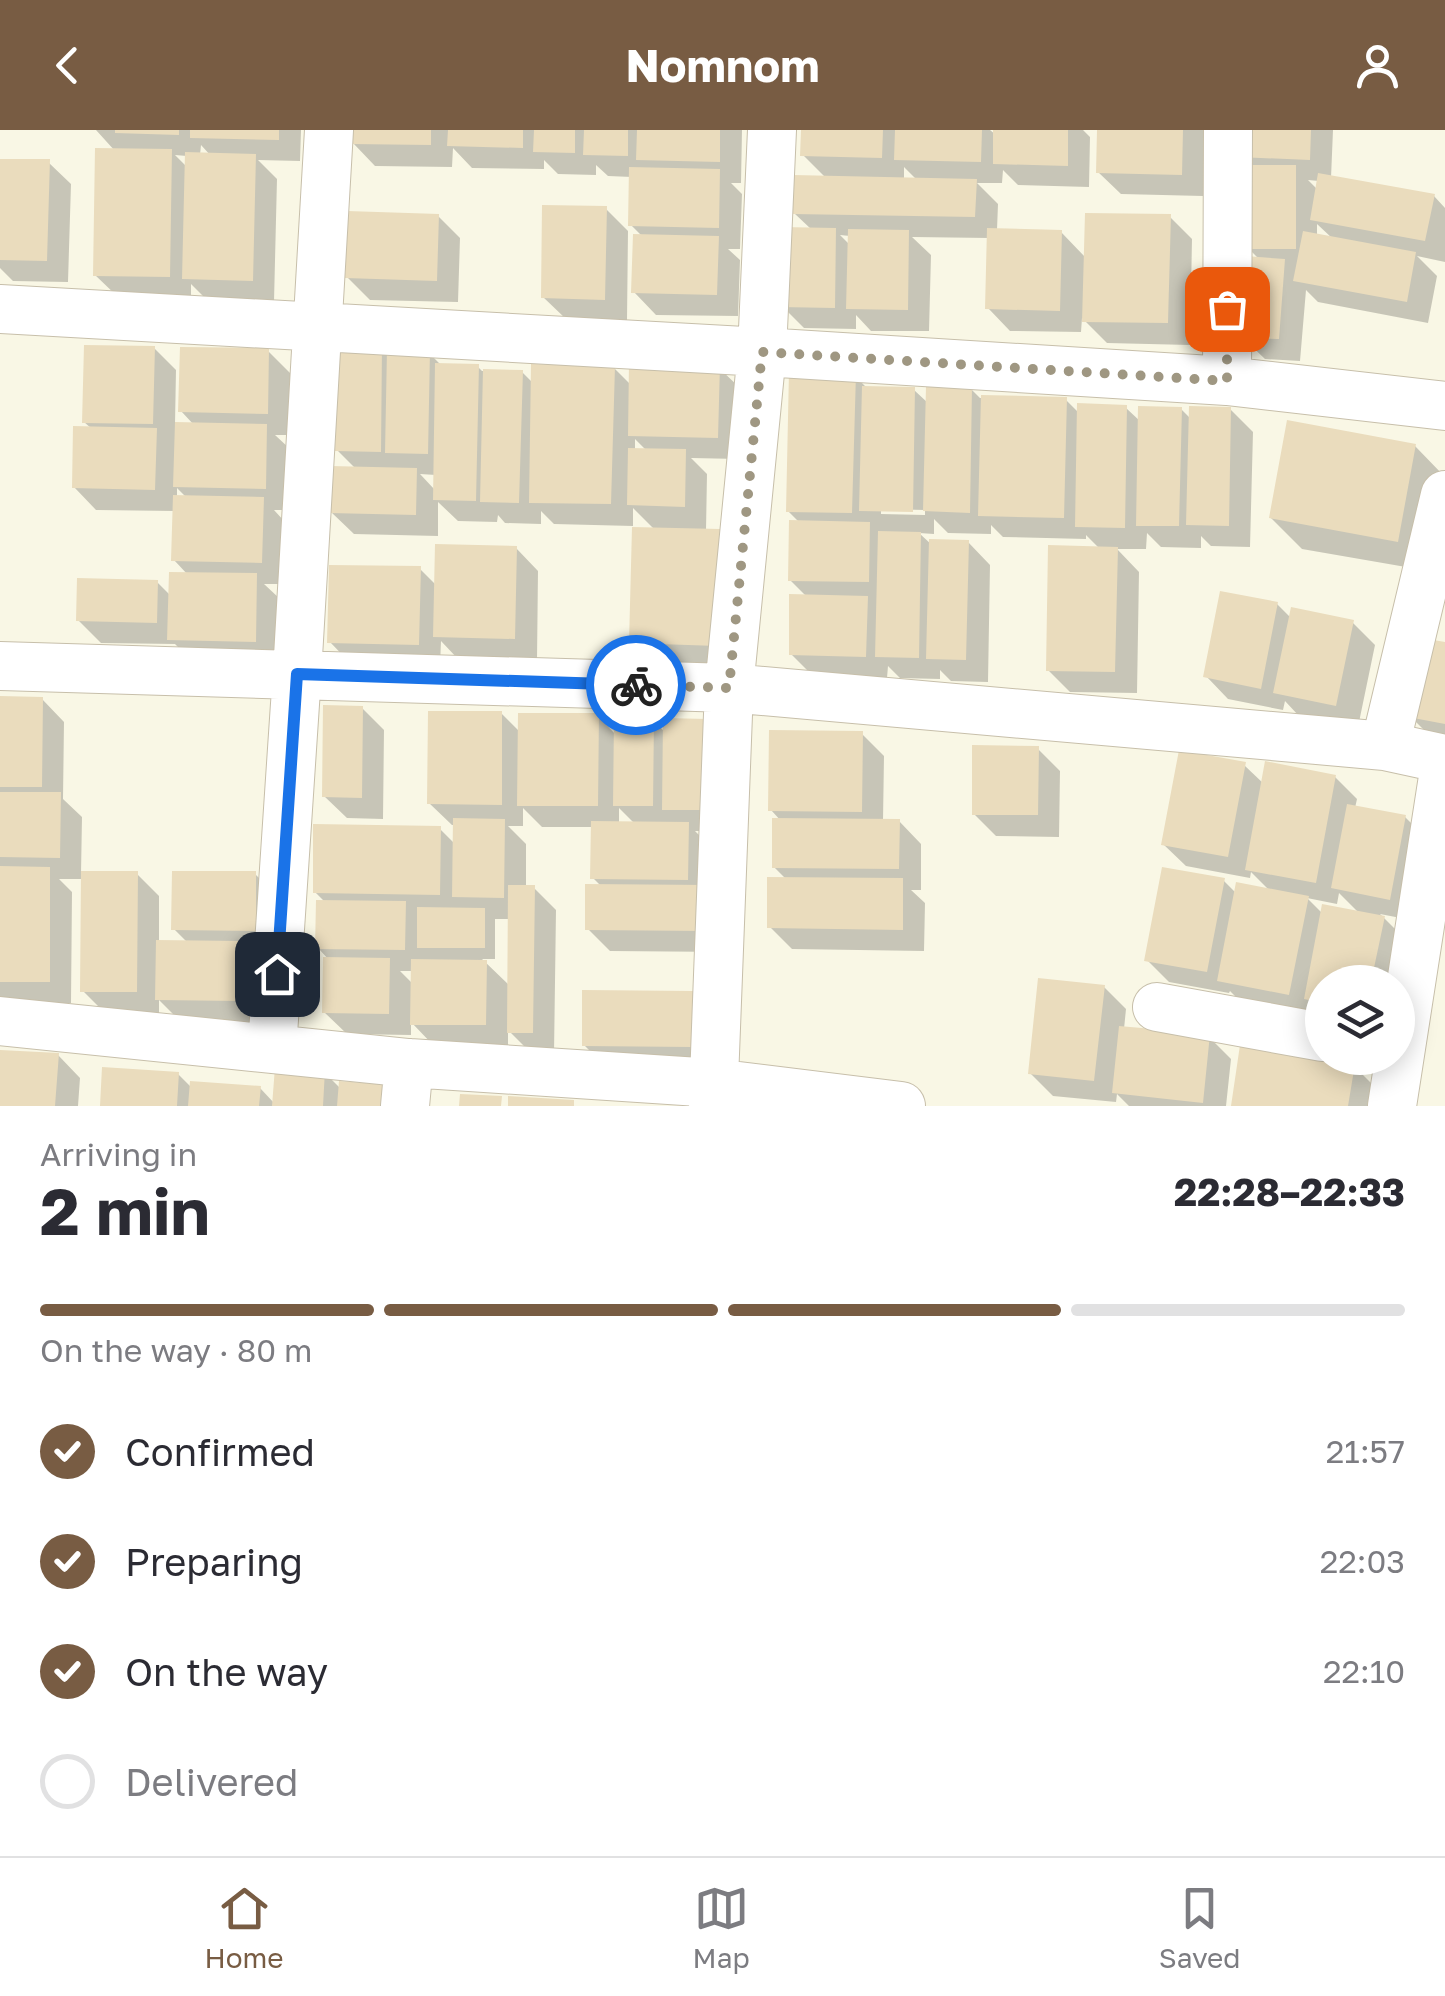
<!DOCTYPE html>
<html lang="en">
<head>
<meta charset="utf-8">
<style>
	:root { --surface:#fff; --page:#f2f2f3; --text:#2b2b33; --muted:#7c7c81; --line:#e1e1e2; --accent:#785c43 }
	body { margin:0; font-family:"Golos Text",sans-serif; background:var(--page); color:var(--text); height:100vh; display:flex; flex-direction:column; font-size:38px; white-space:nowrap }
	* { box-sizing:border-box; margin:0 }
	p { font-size:32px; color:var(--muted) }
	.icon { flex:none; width:55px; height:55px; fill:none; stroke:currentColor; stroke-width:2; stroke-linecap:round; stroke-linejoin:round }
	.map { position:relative; height:976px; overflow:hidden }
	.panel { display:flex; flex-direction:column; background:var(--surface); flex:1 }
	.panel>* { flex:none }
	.tools { position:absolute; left:1305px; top:835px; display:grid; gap:20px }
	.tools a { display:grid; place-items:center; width:110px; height:110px; border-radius:50%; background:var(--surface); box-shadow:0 5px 25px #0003; font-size:50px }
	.pin { position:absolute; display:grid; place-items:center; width:85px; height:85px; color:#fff; margin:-42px; border-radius:20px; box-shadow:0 5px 15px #0006 }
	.courier { position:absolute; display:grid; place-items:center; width:100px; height:100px; margin:-50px; border:8px solid #1a73e8; border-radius:50%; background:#fff; color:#222; box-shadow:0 2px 12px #0007 }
	.headline em { font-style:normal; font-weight:700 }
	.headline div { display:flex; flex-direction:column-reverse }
	.headline { display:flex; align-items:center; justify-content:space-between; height:170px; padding:0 40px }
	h1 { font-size:65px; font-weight:700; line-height:75px }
	.bar { display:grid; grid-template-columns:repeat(4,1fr); gap:15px 10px; align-content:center; height:120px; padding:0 40px }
	.bar i { height:12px; border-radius:8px; background:var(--line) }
	.bar .on { background:var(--accent) }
	.bar p { grid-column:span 4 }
	ol { padding:0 40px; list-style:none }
	li { display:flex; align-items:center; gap:30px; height:110px }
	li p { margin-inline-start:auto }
	li .icon { padding:10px; border-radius:50%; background:var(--accent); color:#fff; stroke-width:4 }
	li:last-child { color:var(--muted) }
	li i { width:55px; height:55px; border:5px solid var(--line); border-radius:50% }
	header { display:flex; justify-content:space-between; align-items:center; height:130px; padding:0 40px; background:var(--accent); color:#fff; font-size:45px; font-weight:700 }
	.tabs { display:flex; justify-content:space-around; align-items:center; height:140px; border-top:2px solid var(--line); background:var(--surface); font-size:28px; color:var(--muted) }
	.tabs a { display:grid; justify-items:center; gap:5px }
	.tabs .on { color:var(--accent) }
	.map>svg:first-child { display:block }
	.shadow { fill:#0003; fill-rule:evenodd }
	.building { fill:#eadcbd }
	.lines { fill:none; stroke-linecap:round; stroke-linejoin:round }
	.minor-casing { stroke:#c7bfaa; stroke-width:50 }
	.minor { stroke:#fff; stroke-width:48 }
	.done { stroke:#9f9782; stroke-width:10; stroke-dasharray:0 18 }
	.route { stroke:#1a73e8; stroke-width:12 }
</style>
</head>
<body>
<header><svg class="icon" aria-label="back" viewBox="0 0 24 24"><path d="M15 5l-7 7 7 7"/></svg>Nomnom<svg class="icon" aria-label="person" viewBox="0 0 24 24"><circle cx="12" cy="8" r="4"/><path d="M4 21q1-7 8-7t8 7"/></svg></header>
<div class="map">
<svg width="1445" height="976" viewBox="0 0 1445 976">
	<rect width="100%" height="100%" fill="#f9f7e5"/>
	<!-- shadow -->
	<path class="shadow" d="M 96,0 L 301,0 L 300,31 L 258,30 L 277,49 L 274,172 L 207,170 L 191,154 L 191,169 L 118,167 L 95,145 L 115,21 ZM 201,15 L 211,26 L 200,25 ZM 175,25 L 187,26 L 187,37 Z
		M 353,0 L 742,0 L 741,53 L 731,53 L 742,64 L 740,119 L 728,119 L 740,130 L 738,186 L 656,185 L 634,162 L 643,107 L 631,95 L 632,47 L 608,46 L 596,35 L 596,45 L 558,44 L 544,30 L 544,39 L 472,38 L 453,18 L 452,37 L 375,36 L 353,13 Z
		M 803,0 L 990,0 L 996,5 L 996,0 L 1083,0 L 1090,7 L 1089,57 L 1018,55 L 1003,40 L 1002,53 L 977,53 L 998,74 L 997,100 L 1061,102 L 1086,128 L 1170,87 L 1192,109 L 1190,215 L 1107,213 L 1082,188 L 1081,202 L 1010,201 L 988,178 L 989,108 L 912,107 L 931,125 L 929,201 L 871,201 L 856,185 L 856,199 L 804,198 L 782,176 L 812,100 L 794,83 L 826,48 L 803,25 ZM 904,37 L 917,50 L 904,50 ZM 840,105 L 850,106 L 850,115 Z
		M 1099,0 L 1205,0 L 1203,66 L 1121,64 L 1098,42 Z
		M 1241,0 L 1333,0 L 1331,48 L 1434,66 L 1445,78 L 1445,132 L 1417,126 L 1437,146 L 1428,193 L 1318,172 L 1306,160 L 1300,231 L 1265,229 L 1242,207 L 1260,130 L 1248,118 ZM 1308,50 L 1319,51 L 1318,60 ZM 1317,94 L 1333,109 L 1317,106 Z
		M 0,30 L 48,32 L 71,54 L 68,152 L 13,151 L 0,138 Z
		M 606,79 L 628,101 L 627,191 L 566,189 L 543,167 Z
		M 438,86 L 460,108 L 458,172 L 370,170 L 347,147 Z
		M 340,216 L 429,223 L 442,236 L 478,237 L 482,241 L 522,242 L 534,254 L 614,238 L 632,256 L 718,237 L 741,259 L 739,329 L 691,328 L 707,344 L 706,401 L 718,402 L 741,424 L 738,537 L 654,535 L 632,512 L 655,400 L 633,378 L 633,396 L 554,394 L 541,381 L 541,394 L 505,393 L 498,385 L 497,392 L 458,391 L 438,372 L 438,406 L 354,404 L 331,382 L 356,339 L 337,320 ZM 635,309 L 647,321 L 635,320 ZM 420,344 L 436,345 L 435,360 Z
		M 154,218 L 176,240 L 175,294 L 194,295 L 181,281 L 268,221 L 290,243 L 290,305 L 275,305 L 289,318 L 287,380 L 274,380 L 285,392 L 284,454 L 264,454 L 279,468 L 277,533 L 192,531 L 175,514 L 101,513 L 78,490 L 157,452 L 171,466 L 188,445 L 174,430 L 175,381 L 96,380 L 74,357 L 92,299 L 84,292 ZM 177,358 L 187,368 L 177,368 Z
		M 855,246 L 868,259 L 914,260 L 928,273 L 971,259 L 980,268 L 1066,270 L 1079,283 L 1126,278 L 1141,292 L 1181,279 L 1191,289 L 1230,279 L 1253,302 L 1250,417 L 1211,416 L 1201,406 L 1201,418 L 1161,417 L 1147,403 L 1146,419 L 1117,419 L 1139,442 L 1137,563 L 1070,562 L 1048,540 L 1100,419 L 1086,405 L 1086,409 L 1003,407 L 991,395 L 991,404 L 948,403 L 934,389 L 934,404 L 919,403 L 932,415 L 968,412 L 990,435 L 988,552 L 951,551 L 940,540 L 940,549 L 900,548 L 888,536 L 887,548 L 813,546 L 791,524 L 807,467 L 790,450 L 800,393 L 788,381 ZM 881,379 L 925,380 L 925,385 L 881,384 Z
		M 1415,316 L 1445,347 L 1429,441 L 1302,419 L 1271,388 Z
		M 516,418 L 538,441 L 537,530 L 458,529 L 441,511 L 440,536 L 352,535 L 330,512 L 420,439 L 437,456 Z
		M 1277,474 L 1291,488 L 1353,493 L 1375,515 L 1358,597 L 1298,585 L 1285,571 L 1283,580 L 1228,569 L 1206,546 Z
		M 1445,515 L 1445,611 L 1433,609 L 1410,586 Z
		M 0,569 L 42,569 L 64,592 L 63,669 L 82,687 L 81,744 L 137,744 L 159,766 L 159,813 L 188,813 L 174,799 L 255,744 L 277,766 L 277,822 L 248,822 L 262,836 L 262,892 L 180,891 L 159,870 L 159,883 L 105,883 L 83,861 L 83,749 L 59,749 L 72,762 L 71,873 L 0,873 Z
		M 362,578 L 384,600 L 383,689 L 347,688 L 324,666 Z
		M 501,583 L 520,602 L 598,586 L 616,605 L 653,590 L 665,602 L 729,701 L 695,701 L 710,716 L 729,822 L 610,821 L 588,799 L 601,756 L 593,748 L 593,697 L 542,697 L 523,678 L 523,696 L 508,696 L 526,714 L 526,758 L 534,758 L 556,780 L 554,924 L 532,924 L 508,900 L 508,916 L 434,916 L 411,892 L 411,905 L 347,904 L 324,882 L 329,830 L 318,818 L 325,772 L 315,762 L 440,699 L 455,714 L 456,695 L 452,695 L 429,673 ZM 619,678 L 635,694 L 619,694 ZM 495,789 L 510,789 L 510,856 L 482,829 L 495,829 ZM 400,841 L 413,841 L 413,854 Z
		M 862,604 L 884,626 L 883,691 L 899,691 L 921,714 L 921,760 L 911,760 L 925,773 L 924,821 L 792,819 L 770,797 L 787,750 L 774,737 L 781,691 L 771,680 Z
		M 1038,619 L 1060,641 L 1059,707 L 996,706 L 974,684 Z
		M 1244,635 L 1264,654 L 1335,647 L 1357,669 L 1355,678 L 1405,687 L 1427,709 L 1411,790 L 1380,784 L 1406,810 L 1397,852 L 1322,852 L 1322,883 L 1313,874 L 1311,886 L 1242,873 L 1230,861 L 1229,863 L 1169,852 L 1147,830 L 1224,751 L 1236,763 L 1270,761 L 1251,742 L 1250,748 L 1186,736 L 1163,714 ZM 1339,763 L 1360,784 L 1323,784 L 1307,768 L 1337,774 Z
		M 1104,857 L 1126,879 L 1124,899 L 1209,907 L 1231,929 L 1226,976 L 1129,976 L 1117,964 L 1116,972 L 1053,966 L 1030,943 Z
		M 715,886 L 714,938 L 606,937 L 584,915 Z
		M 0,922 L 58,925 L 80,948 L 78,976 L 0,976 Z
		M 1354,936 L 1376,958 L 1373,976 L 1233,976 Z
		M 324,942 L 341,959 L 408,976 L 102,976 L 178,944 L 192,958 L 260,958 L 275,974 Z"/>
	<!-- building -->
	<path class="building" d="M 115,0 L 179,0 L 179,5 L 115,3 Z
		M 190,0 L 279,0 L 279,10 L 190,8 Z
		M 350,0 L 431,0 L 431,15 L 350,14 Z
		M 448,0 L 523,0 L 523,18 L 447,16 Z
		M 534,0 L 575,0 L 575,23 L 533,22 Z
		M 584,0 L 628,0 L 628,26 L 583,25 Z
		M 637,0 L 720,0 L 720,32 L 636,30 Z
		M 801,0 L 883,0 L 882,28 L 800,26 Z
		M 895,0 L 982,0 L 981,32 L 894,30 Z
		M 993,0 L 1068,0 L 1068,36 L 993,34 Z
		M 1097,0 L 1183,0 L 1182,45 L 1096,43 Z
		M 1238,0 L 1311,0 L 1310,30 L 1237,27 Z
		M 95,18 L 172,19 L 170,147 L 93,146 Z
		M 185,22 L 256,24 L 253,151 L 182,149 Z
		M 0,29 L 50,29 L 47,131 L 0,130 Z
		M 1246,35 L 1296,35 L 1296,119 L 1246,119 Z
		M 629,37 L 720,39 L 719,98 L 628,96 Z
		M 1318,43 L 1435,64 L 1425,111 L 1310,90 Z
		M 793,45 L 977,49 L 975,87 L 792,84 Z
		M 542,75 L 607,76 L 605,170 L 541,168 Z
		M 347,81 L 439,84 L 437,151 L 345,148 Z
		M 1085,83 L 1171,84 L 1168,193 L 1082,192 Z
		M 781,97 L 836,98 L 835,178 L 779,177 Z
		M 987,98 L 1062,100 L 1060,181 L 985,179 Z
		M 848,99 L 909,100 L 908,180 L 846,179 Z
		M 1303,101 L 1416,122 L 1407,172 L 1293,151 Z
		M 633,104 L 719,106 L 717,165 L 631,163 Z
		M 1245,126 L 1285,129 L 1279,209 L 1240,208 Z
		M 337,213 L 382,215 L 381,322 L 335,321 Z
		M 84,215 L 155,216 L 153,294 L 82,293 Z
		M 180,217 L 269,218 L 268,284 L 178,282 Z
		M 387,219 L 430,220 L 428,324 L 385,323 Z
		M 629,232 L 720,234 L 718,308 L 628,306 Z
		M 435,233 L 479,234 L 476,371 L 433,370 Z
		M 531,234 L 615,236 L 611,374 L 529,373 Z
		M 483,239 L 523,240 L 519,373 L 480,372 Z
		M 789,241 L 856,243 L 852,383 L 786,382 Z
		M 862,256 L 915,257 L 913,382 L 859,381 Z
		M 926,256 L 972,256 L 970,383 L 923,381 Z
		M 981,265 L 1067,267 L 1064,388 L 978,386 Z
		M 1077,273 L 1127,275 L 1125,398 L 1075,397 Z
		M 1138,276 L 1182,277 L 1179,396 L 1136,396 Z
		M 1189,276 L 1231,277 L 1229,396 L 1186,395 Z
		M 1287,290 L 1416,314 L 1398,412 L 1269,388 Z
		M 175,292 L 267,294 L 266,359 L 173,357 Z
		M 73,296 L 157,298 L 155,360 L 72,358 Z
		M 628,318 L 686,319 L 685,377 L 627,375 Z
		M 330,336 L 417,338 L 416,385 L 329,383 Z
		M 173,365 L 264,367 L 262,433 L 171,431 Z
		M 789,390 L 870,392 L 869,452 L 788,451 Z
		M 632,397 L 720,399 L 717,516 L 629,513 Z
		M 878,401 L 921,402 L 919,528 L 875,527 Z
		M 929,409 L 969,410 L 966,530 L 926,529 Z
		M 435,414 L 517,416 L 515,509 L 433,507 Z
		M 1048,415 L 1118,417 L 1115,542 L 1046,541 Z
		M 329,435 L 421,436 L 419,515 L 327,513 Z
		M 169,442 L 257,443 L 256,512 L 167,510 Z
		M 77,448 L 158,450 L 157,493 L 76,491 Z
		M 1220,461 L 1278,472 L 1261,559 L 1203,547 Z
		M 789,464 L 868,466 L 866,527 L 789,525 Z
		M 1291,477 L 1354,490 L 1336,576 L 1273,563 Z
		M 1422,508 L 1445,512 L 1445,594 L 1408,587 Z
		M 0,566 L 43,567 L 42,657 L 0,657 Z
		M 323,575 L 363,576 L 362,668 L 322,667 Z
		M 428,581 L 502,581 L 502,675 L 427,674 Z
		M 518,583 L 599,583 L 598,676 L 517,676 Z
		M 614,587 L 654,588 L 653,676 L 613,676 Z
		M 663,588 L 708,589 L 708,680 L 662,680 Z
		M 769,600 L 863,601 L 862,682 L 768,681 Z
		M 972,615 L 1039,616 L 1038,685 L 972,685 Z
		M 1179,620 L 1246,632 L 1228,727 L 1161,715 Z
		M 1265,631 L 1336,645 L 1316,753 L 1245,740 Z
		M 0,662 L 61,662 L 60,728 L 0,727 Z
		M 1347,674 L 1406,685 L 1390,770 L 1331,758 Z
		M 453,688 L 505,689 L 504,768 L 452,767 Z
		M 772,688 L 900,689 L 899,739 L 772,738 Z
		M 591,691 L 689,692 L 688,750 L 590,749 Z
		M 313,694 L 441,696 L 440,765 L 313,763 Z
		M 0,736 L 50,737 L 50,852 L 0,852 Z
		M 1162,737 L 1225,748 L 1207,842 L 1144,831 Z
		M 81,741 L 138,741 L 137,862 L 80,862 Z
		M 172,741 L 256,741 L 256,801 L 171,800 Z
		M 767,747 L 903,748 L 903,800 L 767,798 Z
		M 1236,752 L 1309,766 L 1289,865 L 1217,851 Z
		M 585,754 L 708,755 L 708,801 L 585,800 Z
		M 508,755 L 535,755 L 533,903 L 507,903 Z
		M 316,770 L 406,771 L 405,820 L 315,819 Z
		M 1322,774 L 1385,786 L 1371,852 L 1322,852 L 1322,873 L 1304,869 Z
		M 417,777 L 485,778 L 485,818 L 417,818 Z
		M 156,810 L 241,811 L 240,871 L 155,870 Z
		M 323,827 L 390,828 L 389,884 L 322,883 Z
		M 411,829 L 487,830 L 486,895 L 410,895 Z
		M 1038,848 L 1105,855 L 1094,951 L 1028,944 Z
		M 582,860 L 694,861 L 693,917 L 582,916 Z
		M 1119,896 L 1210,904 L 1203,973 L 1112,963 Z
		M 1240,915 L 1355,934 L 1348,976 L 1231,976 Z
		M 0,920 L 59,923 L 55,976 L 0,976 Z
		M 102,937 L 179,942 L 177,976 L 100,976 Z
		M 275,937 L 325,940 L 323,976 L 272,976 Z
		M 190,951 L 261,956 L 259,976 L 188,976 Z
		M 339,951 L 391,955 L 390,976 L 337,976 Z
		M 460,964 L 502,966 L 501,976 L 459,976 Z
		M 508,966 L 574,970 L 574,976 L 508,976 Z"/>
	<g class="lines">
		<!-- minor casing -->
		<g class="minor-casing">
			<path id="minor" d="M 0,179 L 762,222 L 1227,251 L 1445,276
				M 1227,251 L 1228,0
				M 0,536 L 729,558 L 1385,616 L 1445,629
				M 1385,616 L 1445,365
				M 1157,877 L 1322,907
				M 0,891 L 409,933 L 714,953 L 901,976
				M 272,919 L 297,544 L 329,0
				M 405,976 L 409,933
				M 713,976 L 729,558 L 762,222 L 772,0
				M 1392,976 L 1445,634"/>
		</g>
		<!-- minor -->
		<use href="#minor" class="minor"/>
	</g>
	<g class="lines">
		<!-- done -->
		<path class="done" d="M 636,555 L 729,558 L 762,222 L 1227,251 L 1227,179"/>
		<!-- route -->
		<path class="route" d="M 277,844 L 297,544 L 636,555"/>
	</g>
</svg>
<div class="tools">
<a><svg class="icon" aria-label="layers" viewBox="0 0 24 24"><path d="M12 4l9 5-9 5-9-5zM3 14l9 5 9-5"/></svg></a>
</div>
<div class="pin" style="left:1227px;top:179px;background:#ea580c"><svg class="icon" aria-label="bag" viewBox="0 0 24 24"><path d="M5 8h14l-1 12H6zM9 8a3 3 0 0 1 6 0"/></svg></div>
<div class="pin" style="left:277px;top:844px;background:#1f2937"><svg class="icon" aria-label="home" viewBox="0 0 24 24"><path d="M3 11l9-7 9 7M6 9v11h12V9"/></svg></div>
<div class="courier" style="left:636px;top:555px"><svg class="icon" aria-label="bike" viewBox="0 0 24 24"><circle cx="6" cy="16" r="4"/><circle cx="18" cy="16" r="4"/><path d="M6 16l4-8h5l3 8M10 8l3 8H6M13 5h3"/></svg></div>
</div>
<section class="panel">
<div class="headline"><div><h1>2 min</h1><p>Arriving in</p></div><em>22:28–22:33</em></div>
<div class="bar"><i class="on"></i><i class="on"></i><i class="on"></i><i></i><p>On the way · 80 m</p></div>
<ol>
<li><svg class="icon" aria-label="check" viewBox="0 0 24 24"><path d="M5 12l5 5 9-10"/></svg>Confirmed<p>21:57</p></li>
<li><svg class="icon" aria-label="check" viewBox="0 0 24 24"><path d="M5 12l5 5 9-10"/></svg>Preparing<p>22:03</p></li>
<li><svg class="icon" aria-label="check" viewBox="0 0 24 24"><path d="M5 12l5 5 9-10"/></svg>On the way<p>22:10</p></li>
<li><i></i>Delivered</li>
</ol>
</section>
<nav class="tabs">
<a class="on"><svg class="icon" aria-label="home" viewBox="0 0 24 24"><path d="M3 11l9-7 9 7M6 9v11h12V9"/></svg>Home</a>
<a><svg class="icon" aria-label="map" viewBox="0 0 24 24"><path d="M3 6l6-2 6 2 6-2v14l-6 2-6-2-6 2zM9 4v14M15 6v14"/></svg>Map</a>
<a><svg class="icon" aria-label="saved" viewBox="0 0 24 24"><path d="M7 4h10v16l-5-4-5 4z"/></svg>Saved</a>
</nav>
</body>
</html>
